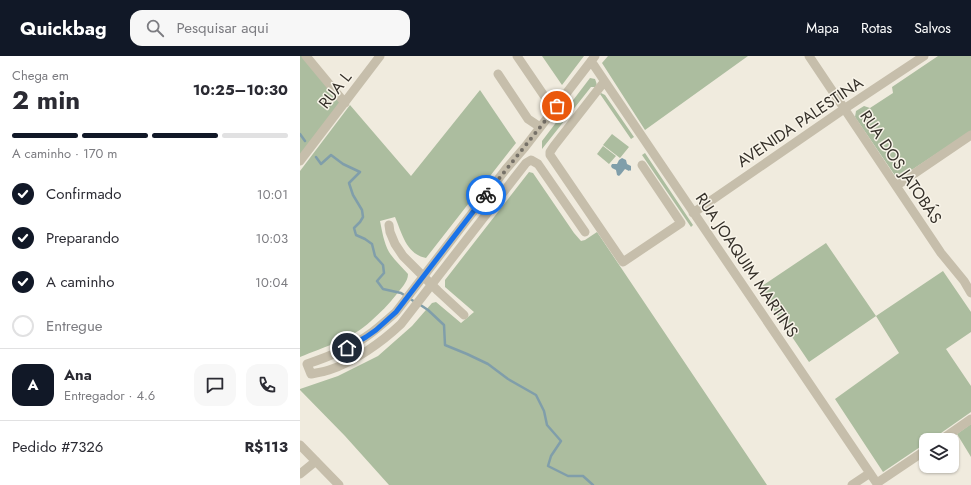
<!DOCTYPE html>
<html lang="pt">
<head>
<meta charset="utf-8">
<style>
	:root { --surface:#fff; --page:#f7f7f7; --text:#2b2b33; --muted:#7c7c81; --line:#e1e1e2; --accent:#111827 }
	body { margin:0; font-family:Jost,sans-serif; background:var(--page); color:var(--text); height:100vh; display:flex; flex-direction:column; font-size:15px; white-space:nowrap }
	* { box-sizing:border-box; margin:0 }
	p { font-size:13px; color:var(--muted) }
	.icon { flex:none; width:22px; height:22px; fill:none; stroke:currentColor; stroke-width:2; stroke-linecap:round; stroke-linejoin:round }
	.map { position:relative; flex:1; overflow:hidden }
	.drawer { display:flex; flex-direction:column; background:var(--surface); width:300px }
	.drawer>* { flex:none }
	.controls { position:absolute; left:619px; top:377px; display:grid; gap:8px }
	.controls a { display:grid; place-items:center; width:40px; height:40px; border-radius:8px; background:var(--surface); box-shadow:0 1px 3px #0004; font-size:20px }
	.pin { position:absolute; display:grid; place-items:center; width:34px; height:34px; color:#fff; margin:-17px; border:2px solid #fff; border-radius:50%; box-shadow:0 1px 4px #0007 }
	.courier { position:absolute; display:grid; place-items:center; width:40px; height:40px; margin:-20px; border:3px solid #1a73e8; border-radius:50%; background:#fff; color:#222; box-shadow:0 1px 5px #0007 }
	.summary em { font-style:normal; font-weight:700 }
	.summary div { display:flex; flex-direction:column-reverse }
	.summary { display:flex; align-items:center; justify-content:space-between; height:68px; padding:0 12px }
	h1 { font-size:26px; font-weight:700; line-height:30px }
	.bar { display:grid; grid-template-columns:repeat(4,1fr); gap:6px 4px; align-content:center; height:48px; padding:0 12px }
	.bar i { height:5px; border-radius:3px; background:var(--line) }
	.bar .selected { background:var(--accent) }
	.bar p { grid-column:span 4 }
	.line { display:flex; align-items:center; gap:10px; padding:0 12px; border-top:1px solid var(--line) }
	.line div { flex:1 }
	.round { display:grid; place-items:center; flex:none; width:42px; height:42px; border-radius:12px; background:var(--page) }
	ol { padding:0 12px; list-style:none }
	li { display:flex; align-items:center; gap:12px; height:44px }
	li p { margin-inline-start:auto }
	li .icon { padding:4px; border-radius:50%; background:var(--accent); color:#fff; stroke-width:4 }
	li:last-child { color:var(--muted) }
	li i { width:22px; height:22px; border:2px solid var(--line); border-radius:50% }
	header { display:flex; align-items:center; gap:24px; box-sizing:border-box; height:56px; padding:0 20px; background:var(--accent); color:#fff }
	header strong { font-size:19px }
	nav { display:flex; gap:22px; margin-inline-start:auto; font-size:14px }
	.search { width:280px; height:36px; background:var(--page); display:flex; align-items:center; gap:10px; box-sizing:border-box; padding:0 14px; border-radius:12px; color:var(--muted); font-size:15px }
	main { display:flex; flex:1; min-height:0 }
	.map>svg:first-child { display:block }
	.green { fill:#acbd9f }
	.water { fill:#809eaa }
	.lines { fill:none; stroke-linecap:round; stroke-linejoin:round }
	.stream { stroke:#809eaa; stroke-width:2.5 }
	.street { stroke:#c6beab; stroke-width:9 }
	.done { stroke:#767168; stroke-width:4; stroke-dasharray:0 7.2 }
	.route { stroke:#1a73e8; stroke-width:5 }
	.labels { text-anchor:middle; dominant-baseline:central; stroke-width:3; stroke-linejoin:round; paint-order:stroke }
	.street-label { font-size:16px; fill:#353029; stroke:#f8f4e9 }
</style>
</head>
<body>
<header>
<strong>Quickbag</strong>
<div class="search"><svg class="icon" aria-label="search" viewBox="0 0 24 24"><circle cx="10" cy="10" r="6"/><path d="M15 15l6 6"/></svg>Pesquisar aqui</div>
<nav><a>Mapa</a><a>Rotas</a><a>Salvos</a></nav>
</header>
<main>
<section class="drawer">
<div class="summary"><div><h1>2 min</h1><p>Chega em</p></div><em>10:25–10:30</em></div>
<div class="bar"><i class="selected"></i><i class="selected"></i><i class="selected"></i><i></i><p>A caminho · 170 m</p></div>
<ol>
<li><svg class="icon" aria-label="check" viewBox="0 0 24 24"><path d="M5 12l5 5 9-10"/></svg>Confirmado<p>10:01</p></li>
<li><svg class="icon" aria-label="check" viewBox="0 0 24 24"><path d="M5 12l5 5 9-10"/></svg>Preparando<p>10:03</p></li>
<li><svg class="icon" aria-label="check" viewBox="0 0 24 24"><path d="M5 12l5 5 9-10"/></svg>A caminho<p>10:04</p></li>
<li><i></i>Entregue</li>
</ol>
<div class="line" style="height:72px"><b class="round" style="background:var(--accent);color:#fff">A</b><div><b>Ana</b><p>Entregador · 4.6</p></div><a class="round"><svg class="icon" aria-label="chat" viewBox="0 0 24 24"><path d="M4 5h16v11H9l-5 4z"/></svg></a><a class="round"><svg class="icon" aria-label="phone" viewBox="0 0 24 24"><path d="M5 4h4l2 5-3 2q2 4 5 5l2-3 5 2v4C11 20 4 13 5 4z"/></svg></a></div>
<div class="line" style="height:52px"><div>Pedido #7326</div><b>R$113</b></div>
</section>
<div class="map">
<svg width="671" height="429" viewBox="0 0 671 429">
	<rect width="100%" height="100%" fill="#f0ebde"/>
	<!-- green -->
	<path class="green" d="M 0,0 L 5,0 L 44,44 L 0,103 Z
		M 242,0 L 284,0 L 262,29 Z
		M 308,0 L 448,0 L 345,74 L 302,7 Z
		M 638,0 L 671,0 L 671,75 L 601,121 L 596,121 L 555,61 L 556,55 L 564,50 L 570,52 L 593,37 L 592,31 Z
		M 290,22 L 295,23 C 296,26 298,29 295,31 L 291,31 L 242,93 L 242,85 Z
		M 180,34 L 216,87 L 212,92 L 126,202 C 106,198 102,177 95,161 L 80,165 C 82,175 84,187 89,196 C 94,204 102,211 108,218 C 108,226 101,232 96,239 C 89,248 80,257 71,265 C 52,283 24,291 0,301 L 0,115 L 50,49 L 111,120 Z
		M 301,37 L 305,39 L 334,81 L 331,83 L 300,38 Z
		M 312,78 L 329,91 L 320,102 L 303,89 Z
		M 303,90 L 316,100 L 309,108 L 297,98 Z
		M 345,97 L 393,169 L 391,171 L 342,99 Z
		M 229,116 L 233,117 L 274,177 L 281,185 L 285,184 L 297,176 L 467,429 L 89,429 L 45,380 L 0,334 L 0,333 L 38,320 L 78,300 L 112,270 L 132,247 L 136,246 L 161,267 L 174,256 L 145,231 L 145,224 Z
		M 526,187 L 576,260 L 643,215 L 671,256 L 671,276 L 646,293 L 671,330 L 671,356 L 631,384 L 626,384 L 626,387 L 583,416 L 535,343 L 599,297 L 576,260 L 509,306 L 459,232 Z
		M 671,368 L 671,401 L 657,378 Z"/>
	<!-- water -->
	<path class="water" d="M 322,102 L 326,104 L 327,108 L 331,110 L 331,115 L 330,114 L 329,115 L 325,113 L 321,118 L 319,120 L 317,119 L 316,114 L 312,112 L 311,110 L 312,108 L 317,108 L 319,104 Z"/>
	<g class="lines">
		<!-- stream -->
		<path class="stream" d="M 0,78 L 5,85
			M 16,101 L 21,108 L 31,99 L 43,108 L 60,116 L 49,127 L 53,139 L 62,154 L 63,161 L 60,166 L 54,172 L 56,179 L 65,183 L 72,188 L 75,200 L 83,209 L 84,217 L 77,225 L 83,233 L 101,237 L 115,246
			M 119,248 L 128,254 L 144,269 L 145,289 L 167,298 L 188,308 L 208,323 L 236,339 L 244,355 L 247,369 L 261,385 L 251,400 L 248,410 L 268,420 L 283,420 L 293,429"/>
		<!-- street -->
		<path class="street" d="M 6,0 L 45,47
			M 217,0 L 247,44 L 257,50
			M 509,0 L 641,197 L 664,225 L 671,237
			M 291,5 L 578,429
			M 198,18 L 228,63 L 240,71
			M 304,26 L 254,90 L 250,96 L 250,99 L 323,206 L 381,167 L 342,109
			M 0,105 L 80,0
			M 596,130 L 671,79
			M 393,157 L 544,53 L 624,0
			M 89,169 L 90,176 L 95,188 L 103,200 L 138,235 L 164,259
			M 285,176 L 238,108 L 231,104 L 226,107 L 101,268 C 82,286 54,306 29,314 C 23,316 16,317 11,318 L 7,308 C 28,301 49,293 67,280 C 77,273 87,264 96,256 L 206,113 L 225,91 L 295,0
			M 641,384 L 671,363
			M 0,389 L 39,429
			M 0,418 L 16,405
			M 577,427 L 626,394
			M 552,429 L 570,417"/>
	</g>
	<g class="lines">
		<!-- done -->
		<path class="done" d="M 186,139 L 257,50"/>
		<!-- route -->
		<path class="route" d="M 47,292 L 66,281 L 76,274 L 96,256 L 186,139"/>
	</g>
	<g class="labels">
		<!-- street labels -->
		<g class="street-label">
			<text transform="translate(35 34) rotate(-52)">RUA L</text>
			<text transform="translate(500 66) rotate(-34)">AVENIDA PALESTINA</text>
			<text transform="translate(601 111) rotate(56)">RUA DOS JATOBÁS</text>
			<text transform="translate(447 209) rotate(56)">RUA JOAQUIM MARTINS</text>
		</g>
	</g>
</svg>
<div class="controls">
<a><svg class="icon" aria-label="layers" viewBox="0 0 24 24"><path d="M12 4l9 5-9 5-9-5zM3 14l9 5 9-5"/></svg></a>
</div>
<div class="pin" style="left:257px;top:50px;background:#ea580c"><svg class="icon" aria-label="bag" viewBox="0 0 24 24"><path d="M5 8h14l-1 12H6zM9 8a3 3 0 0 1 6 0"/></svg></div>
<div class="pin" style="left:47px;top:292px;background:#1f2937"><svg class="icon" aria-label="home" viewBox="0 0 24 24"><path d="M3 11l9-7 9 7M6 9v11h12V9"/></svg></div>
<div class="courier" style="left:186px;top:139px"><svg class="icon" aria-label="bike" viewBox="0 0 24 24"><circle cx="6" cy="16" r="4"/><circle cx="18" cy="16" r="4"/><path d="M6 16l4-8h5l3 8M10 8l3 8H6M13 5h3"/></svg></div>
</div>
</main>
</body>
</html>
